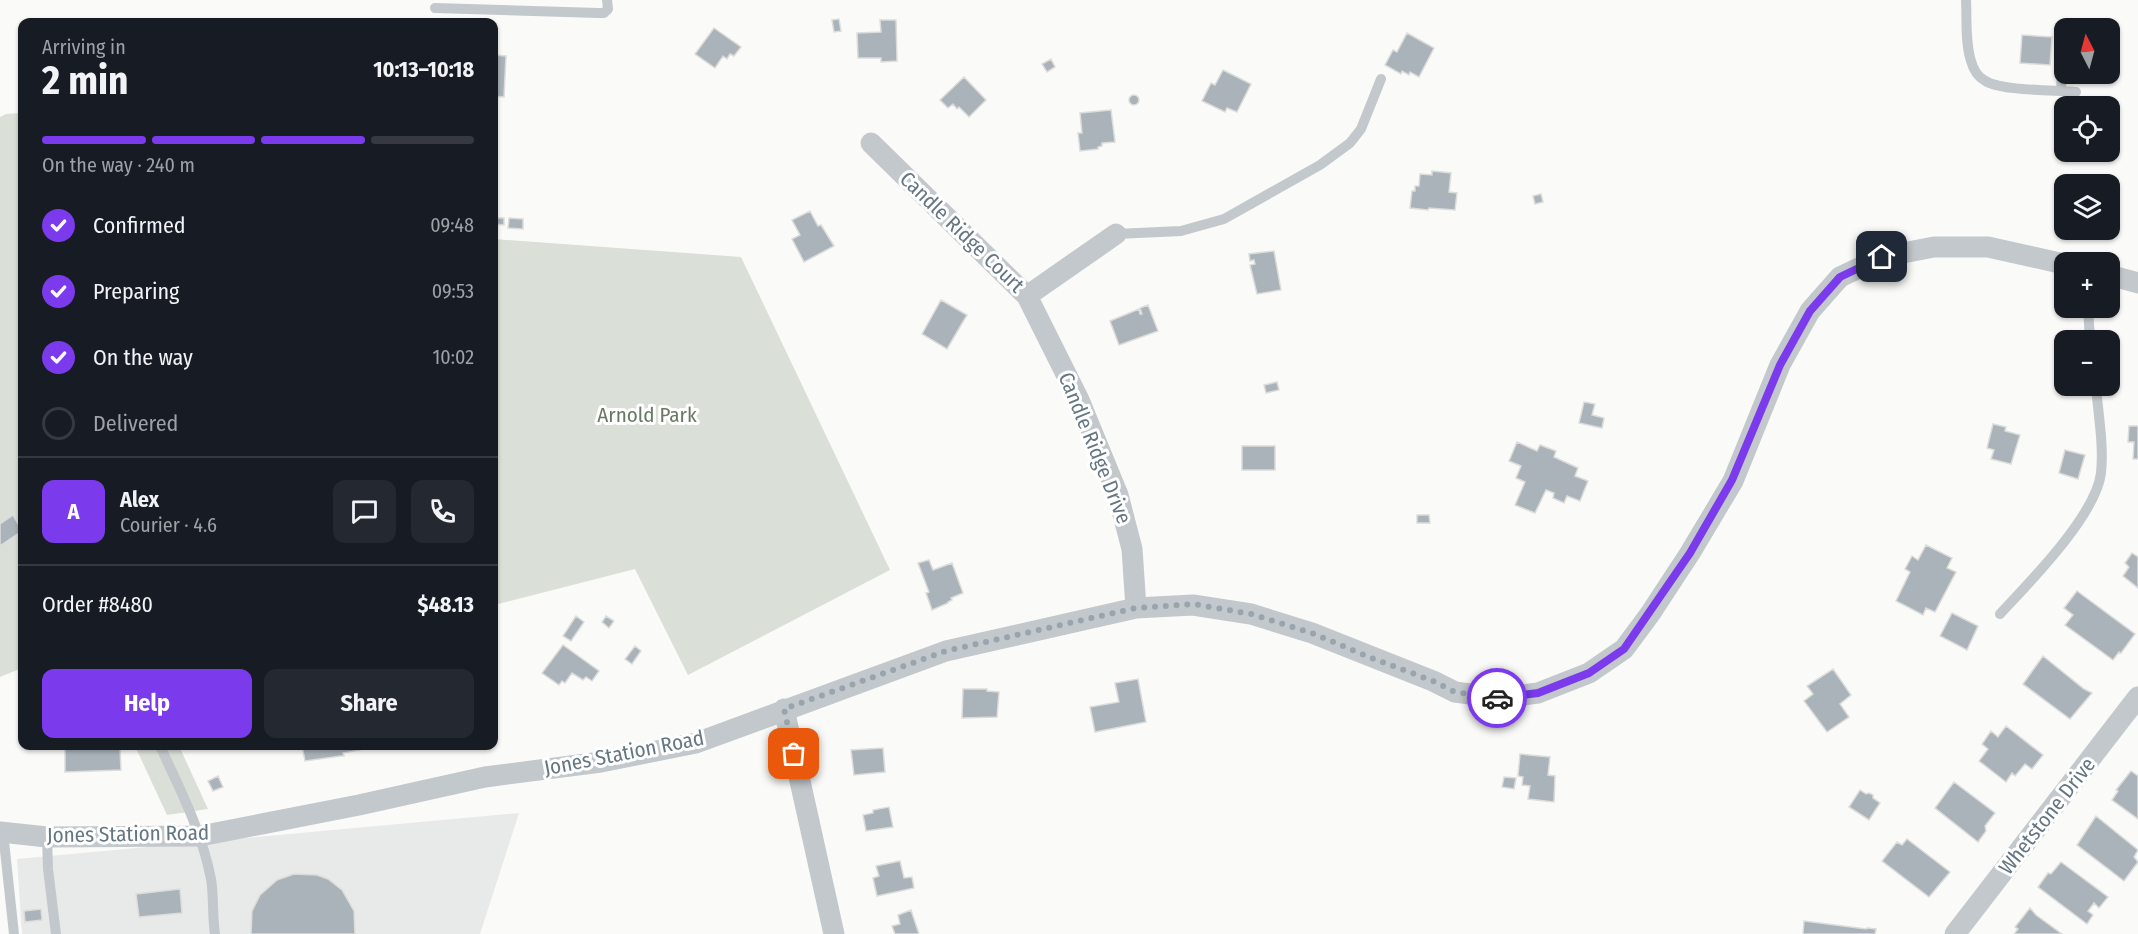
<!DOCTYPE html>
<html lang="en">
<head>
<meta charset="utf-8">
<style>
	:root { --surface:#171b24; --page:#242831; --text:#f1f3f6; --muted:#9ea1a6; --line:#363941; --accent:#7c3aed }
	body { margin:0; font-family:"Fira Sans Condensed",sans-serif; background:var(--page); color:var(--text); height:100vh; display:flex; flex-direction:column; font-size:22px; white-space:nowrap }
	* { box-sizing:border-box; margin:0 }
	p { font-size:20px; color:var(--muted) }
	.icon { flex:none; width:33px; height:33px; fill:none; stroke:currentColor; stroke-width:2; stroke-linecap:round; stroke-linejoin:round }
	.map { position:relative; flex:1; overflow:hidden }
	.side { position:absolute; left:18px; top:18px; width:480px; height:732px; display:flex; flex-direction:column; background:var(--surface); border-radius:12px; box-shadow:0 2px 4px #0004 }
	.side>* { flex:none }
	.needle { width:39px; rotate:354deg }
	.controls { position:absolute; left:2054px; top:18px; display:grid; gap:12px }
	.controls a { display:grid; place-items:center; width:66px; height:66px; border-radius:12px; background:var(--surface); box-shadow:0 2px 4px #0004; font-size:30px }
	.pin { position:absolute; display:grid; place-items:center; width:51px; height:51px; color:#fff; margin:-26px; border-radius:12px; box-shadow:0 3px 9px #0006 }
	.courier { position:absolute; display:grid; place-items:center; width:60px; height:60px; margin:-30px; border:4px solid #7c3aed; border-radius:50%; background:#fff; color:#222; box-shadow:0 2px 8px #0007 }
	.summary em { font-style:normal; font-weight:700 }
	.summary div { display:flex; flex-direction:column-reverse }
	.summary { display:flex; align-items:center; justify-content:space-between; height:102px; padding:0 24px }
	h1 { font-size:39px; font-weight:700; line-height:45px }
	.bar { display:grid; grid-template-columns:repeat(4,1fr); gap:9px 6px; align-content:center; height:72px; padding:0 24px }
	.bar i { height:8px; border-radius:4px; background:var(--line) }
	.bar .current { background:var(--accent) }
	.bar p { grid-column:span 4 }
	.line { display:flex; align-items:center; gap:15px; padding:0 24px; border-top:2px solid var(--line) }
	.line div { flex:1 }
	.round { display:grid; place-items:center; flex:none; width:63px; height:63px; border-radius:12px; background:var(--page) }
	ol { padding:0 24px; list-style:none }
	li { display:flex; align-items:center; gap:18px; height:66px }
	li p { margin-inline-start:auto }
	li .icon { padding:6px; border-radius:50%; background:var(--accent); color:#fff; stroke-width:4 }
	li:last-child { color:var(--muted) }
	li i { width:33px; height:33px; border:3px solid var(--line); border-radius:50% }
	.button { display:flex; gap:12px; margin-top:auto; padding:12px 24px }
	.button a { flex:1; height:69px; border-radius:12px; background:var(--accent); color:#fff; font-size:24px; font-weight:700; line-height:69px; text-align:center }
	.button a+a { background:var(--page); color:var(--text) }
	.map>svg:first-child { display:block }
	.built { fill:#e8e9e9 }
	.green { fill:#dadfd7 }
	.building { fill:#aab3b9; stroke:#dcdcda; stroke-width:1.5 }
	.lines { fill:none; stroke-linecap:round; stroke-linejoin:round }
	.service { stroke:#c3c8cc; stroke-width:10 }
	.minor { stroke:#c3c8cc; stroke-width:21 }
	.done { stroke:#99a4ac; stroke-width:6; stroke-dasharray:0 10.8 }
	.route { stroke:#7c3aed; stroke-width:8 }
	.labels { text-anchor:middle; dominant-baseline:central; stroke-width:6; stroke-linejoin:round; paint-order:stroke }
	.street-label { font-size:21px; fill:#657683; stroke:#fff }
	.park-label { font-size:21px; fill:#687a64; stroke:#fff }
</style>
</head>
<body>
<div class="map">
<svg width="2138" height="934" viewBox="0 0 2138 934">
	<rect width="100%" height="100%" fill="#fafaf8"/>
	<!-- built -->
	<path class="built" d="M 519,813 L 480,934 L 22,934 L 17,859 Z"/>
	<!-- green -->
	<path class="green" d="M 22,113 L 22,668 L 0,677 L 0,117 L 6,114 Z
		M 494,239 L 741,257 L 890,570 L 688,675 L 635,569 L 494,605 Z
		M 135,746 L 179,746 L 208,809 L 167,815 Z"/>
	<!-- building -->
	<path class="building" d="M 839,19 L 841,31 L 834,32 L 832,20 Z
		M 880,20 L 896,20 L 897,61 L 881,62 L 881,58 L 858,58 L 857,33 L 881,32 Z
		M 714,28 L 741,47 L 734,56 L 730,54 L 727,59 L 723,56 L 715,68 L 695,54 Z
		M 1407,33 L 1434,48 L 1419,77 L 1410,72 L 1409,75 L 1402,71 L 1401,74 L 1385,65 L 1393,50 L 1397,52 Z
		M 2022,35 L 2052,37 L 2050,65 L 2020,63 Z
		M 494,55 L 506,56 L 504,97 L 494,96 Z
		M 1051,59 L 1055,67 L 1047,72 L 1042,64 Z
		M 1223,70 L 1251,84 L 1237,112 L 1227,108 L 1225,112 L 1202,101 L 1211,83 L 1215,85 Z
		M 964,77 L 986,100 L 969,117 L 959,107 L 957,109 L 953,104 L 948,108 L 940,100 Z
		M1129 100a5 5 0 1 1 10 0a5 5 0 1 1-10 0Z
		M 1111,110 L 1115,142 L 1102,143 L 1102,146 L 1098,147 L 1098,149 L 1080,151 L 1078,133 L 1082,133 L 1080,113 Z
		M 1432,171 L 1451,173 L 1449,192 L 1457,193 L 1455,210 L 1429,208 L 1428,210 L 1410,208 L 1412,191 L 1415,191 L 1415,186 L 1419,186 L 1420,174 L 1432,175 Z
		M 1541,194 L 1543,202 L 1535,204 L 1533,196 Z
		M 810,211 L 818,226 L 821,225 L 834,246 L 804,262 L 792,239 L 800,235 L 792,220 Z
		M 494,218 L 504,218 L 504,225 L 494,224 Z
		M 509,218 L 523,219 L 523,229 L 508,228 Z
		M 1274,251 L 1281,290 L 1257,294 L 1250,265 L 1255,264 L 1254,260 L 1250,261 L 1249,254 Z
		M 941,300 L 967,315 L 947,349 L 922,334 Z
		M 1148,305 L 1158,331 L 1119,345 L 1110,321 L 1139,309 L 1140,314 L 1142,314 L 1140,308 Z
		M 1277,382 L 1279,390 L 1266,393 L 1264,385 Z
		M 1584,402 L 1595,404 L 1592,415 L 1604,418 L 1602,428 L 1579,423 Z
		M 1993,424 L 2006,427 L 2005,431 L 2020,435 L 2011,464 L 1991,459 L 1994,450 L 1987,448 Z
		M 2129,426 L 2138,426 L 2138,459 L 2133,459 L 2134,442 L 2128,442 Z
		M 1517,442 L 1537,451 L 1540,445 L 1556,451 L 1554,457 L 1578,468 L 1575,476 L 1588,481 L 1580,501 L 1567,496 L 1564,503 L 1553,498 L 1554,493 L 1546,490 L 1535,513 L 1515,505 L 1525,482 L 1516,478 L 1521,466 L 1509,461 Z
		M 1242,446 L 1275,446 L 1275,470 L 1242,470 Z
		M 2065,450 L 2085,455 L 2078,479 L 2059,473 Z
		M 13,515 L 22,531 L 0,546 L 0,524 Z
		M 1417,515 L 1429,515 L 1430,523 L 1417,523 Z
		M 1926,545 L 1952,558 L 1947,568 L 1956,572 L 1935,612 L 1926,608 L 1923,615 L 1896,601 L 1910,572 L 1905,569 L 1912,556 L 1918,560 Z
		M 2132,553 L 2138,557 L 2138,588 L 2123,576 L 2129,567 L 2125,563 Z
		M 929,560 L 933,570 L 952,563 L 963,593 L 951,598 L 952,600 L 948,602 L 948,603 L 932,610 L 926,593 L 929,592 L 918,563 Z
		M 2077,591 L 2135,634 L 2121,653 L 2119,652 L 2113,660 L 2065,625 L 2073,615 L 2064,608 Z
		M 1952,613 L 1978,626 L 1967,650 L 1940,636 Z
		M 576,616 L 584,622 L 571,641 L 563,636 Z
		M 606,616 L 614,621 L 609,628 L 602,622 Z
		M 563,645 L 599,671 L 592,681 L 586,677 L 583,680 L 572,673 L 565,683 L 562,681 L 559,685 L 542,673 Z
		M 635,646 L 641,651 L 632,664 L 625,659 Z
		M 2043,656 L 2084,689 L 2092,693 L 2070,719 L 2023,684 Z
		M 1833,669 L 1851,695 L 1840,704 L 1849,717 L 1827,732 L 1804,701 L 1813,694 L 1807,686 Z
		M 1138,679 L 1146,722 L 1095,732 L 1090,707 L 1119,702 L 1115,683 Z
		M 963,689 L 987,689 L 987,691 L 999,692 L 997,717 L 962,718 Z
		M 2006,726 L 2043,755 L 2032,769 L 2025,764 L 2015,776 L 2012,773 L 2006,782 L 1979,761 L 1988,749 L 1982,744 L 1991,731 L 1998,737 Z
		M 74,746 L 98,746 L 98,748 L 120,748 L 121,770 L 65,772 L 65,748 L 74,748 Z
		M 302,746 L 359,746 L 360,750 L 343,753 L 344,756 L 341,756 L 305,761 Z
		M 883,748 L 885,772 L 854,775 L 851,750 Z
		M 1520,754 L 1550,757 L 1548,775 L 1555,776 L 1554,802 L 1528,799 L 1530,786 L 1522,785 L 1523,777 L 1518,776 Z
		M 2131,771 L 2138,776 L 2138,819 L 2112,800 L 2118,791 L 2116,790 Z
		M 218,776 L 223,787 L 213,791 L 208,781 Z
		M 1504,777 L 1516,778 L 1514,789 L 1502,787 Z
		M 1954,782 L 1995,813 L 1985,826 L 1986,831 L 1978,842 L 1935,808 Z
		M 1860,790 L 1866,794 L 1869,793 L 1873,795 L 1873,798 L 1880,803 L 1869,820 L 1849,807 Z
		M 889,807 L 893,827 L 866,831 L 863,815 L 873,813 L 873,810 Z
		M 2096,816 L 2138,850 L 2134,857 L 2138,862 L 2124,881 L 2077,845 Z
		M 1907,839 L 1950,872 L 1929,897 L 1882,861 L 1897,842 L 1902,845 Z
		M 900,861 L 904,878 L 912,877 L 914,888 L 877,896 L 873,878 L 879,876 L 876,866 Z
		M 2061,862 L 2108,897 L 2099,908 L 2094,903 L 2088,911 L 2093,915 L 2087,924 L 2038,887 L 2048,873 L 2051,874 Z
		M 294,874 L 317,875 L 328,879 L 342,890 L 354,911 L 355,934 L 251,934 L 252,911 L 260,895 L 277,880 Z
		M 180,889 L 182,913 L 139,917 L 136,894 Z
		M 2030,908 L 2036,915 L 2062,934 L 2014,934 L 2018,929 L 2015,927 Z
		M 41,909 L 42,920 L 25,922 L 24,911 Z
		M 911,910 L 919,934 L 895,934 L 892,926 L 900,924 L 898,915 Z
		M 1804,921 L 1866,929 L 1867,928 L 1876,929 L 1875,934 L 1803,934 Z"/>
	<g class="lines">
		<!-- service -->
		<path class="service" d="M 1966,0 C 1967,20 1965,42 1971,61 C 1973,68 1977,76 1984,80 C 1998,91 2056,90 2076,92
			M 435,8 L 598,13 L 604,13 L 608,9 L 607,0
			M 2061,91 L 2064,33
			M 1116,234 L 1181,231 L 1224,219 L 1320,165 L 1350,143 L 1361,129 L 1381,79
			M 2088,308 L 2090,340
			M 2000,614 C 2030,582 2096,515 2101,473 C 2104,444 2098,414 2096,386
			M 160,746 C 180,789 202,832 211,879 C 214,896 212,915 215,934
			M 3,832 L 14,934
			M 47,837 L 48,869 L 56,934"/>
		<!-- minor -->
		<path class="minor" d="M 871,143 L 1027,296 L 1079,400 L 1118,495 L 1132,549 L 1136,608
			M 2109,275 L 2138,283
			M 1027,296 L 1116,234
			M 784,709 L 834,934
			M 0,832 L 47,837 L 200,836 L 359,805 L 485,777 L 601,762 L 696,743 L 946,651 L 1136,608 L 1193,605 L 1251,614 L 1312,633 L 1433,681 L 1455,692 L 1500,698 L 1538,693 L 1589,673 L 1624,649 L 1650,614 L 1690,553 L 1733,481 L 1780,365 L 1810,311 L 1840,277 L 1882,257 L 1934,247 L 1988,247 L 2064,264
			M 1955,934 L 2138,697"/>
	</g>
	<g class="lines">
		<!-- done -->
		<path class="done" d="M 794,754 L 784,709 L 946,651 L 1136,608 L 1193,604 L 1251,614 L 1312,633 L 1369,657 L 1433,681 L 1455,692 L 1497,698"/>
		<!-- route -->
		<path class="route" d="M 1497,698 L 1538,693 L 1589,673 L 1624,649 L 1690,553 L 1732,480 L 1780,365 L 1810,311 L 1840,277 L 1882,257"/>
	</g>
	<g class="labels">
		<!-- street labels -->
		<g class="street-label">
			<text transform="translate(962 232) rotate(44)">Candle Ridge Court</text>
			<text transform="translate(1095 448) rotate(68)">Candle Ridge Drive</text>
			<text transform="translate(624 753) rotate(-11)">Jones Station Road</text>
			<text transform="translate(2047 816) rotate(-52)">Whetstone Drive</text>
			<text transform="translate(128 834) rotate(-1)">Jones Station Road</text>
		</g>
		<!-- park labels -->
		<g class="park-label">
			<text x="647" y="415">Arnold Park</text>
		</g>
	</g>
</svg>
<div class="controls">
<a><svg class="needle" viewBox="-14 -14 28 28"><path d="M0-13l5 13h-10z" fill="#e53935"/><path d="M0 13l5-13h-10z" fill="#9ea1a6"/></svg></a>
<a><svg class="icon" aria-label="locate" viewBox="0 0 24 24"><circle cx="12" cy="12" r="6"/><path d="M12 2v4M12 18v4M2 12h4M18 12h4"/></svg></a>
<a><svg class="icon" aria-label="layers" viewBox="0 0 24 24"><path d="M12 4l9 5-9 5-9-5zM3 14l9 5 9-5"/></svg></a>
<a>+</a>
<a>−</a>
</div>
<div class="pin" style="left:794px;top:754px;background:#ea580c"><svg class="icon" aria-label="bag" viewBox="0 0 24 24"><path d="M5 8h14l-1 12H6zM9 8a3 3 0 0 1 6 0"/></svg></div>
<div class="pin" style="left:1882px;top:257px;background:#1f2937"><svg class="icon" aria-label="home" viewBox="0 0 24 24"><path d="M3 11l9-7 9 7M6 9v11h12V9"/></svg></div>
<div class="courier" style="left:1497px;top:698px"><svg class="icon" aria-label="car" viewBox="0 0 24 24"><path d="M5 17H2v-5l4-1 3-4h7l3 4 3 1v5h-3M9 17h6M6 11h13"/><circle cx="7" cy="17" r="2"/><circle cx="17" cy="17" r="2"/></svg></div>
<section class="side">
<div class="summary"><div><h1>2 min</h1><p>Arriving in</p></div><em>10:13–10:18</em></div>
<div class="bar"><i class="current"></i><i class="current"></i><i class="current"></i><i></i><p>On the way · 240 m</p></div>
<ol>
<li><svg class="icon" aria-label="check" viewBox="0 0 24 24"><path d="M5 12l5 5 9-10"/></svg>Confirmed<p>09:48</p></li>
<li><svg class="icon" aria-label="check" viewBox="0 0 24 24"><path d="M5 12l5 5 9-10"/></svg>Preparing<p>09:53</p></li>
<li><svg class="icon" aria-label="check" viewBox="0 0 24 24"><path d="M5 12l5 5 9-10"/></svg>On the way<p>10:02</p></li>
<li><i></i>Delivered</li>
</ol>
<div class="line" style="height:108px"><b class="round" style="background:var(--accent);color:#fff">A</b><div><b>Alex</b><p>Courier · 4.6</p></div><a class="round"><svg class="icon" aria-label="chat" viewBox="0 0 24 24"><path d="M4 5h16v11H9l-5 4z"/></svg></a><a class="round"><svg class="icon" aria-label="phone" viewBox="0 0 24 24"><path d="M5 4h4l2 5-3 2q2 4 5 5l2-3 5 2v4C11 20 4 13 5 4z"/></svg></a></div>
<div class="line" style="height:78px"><div>Order #8480</div><b>$48.13</b></div>
<div class="button"><a>Help</a><a>Share</a></div>
</section>
</div>
</body>
</html>
